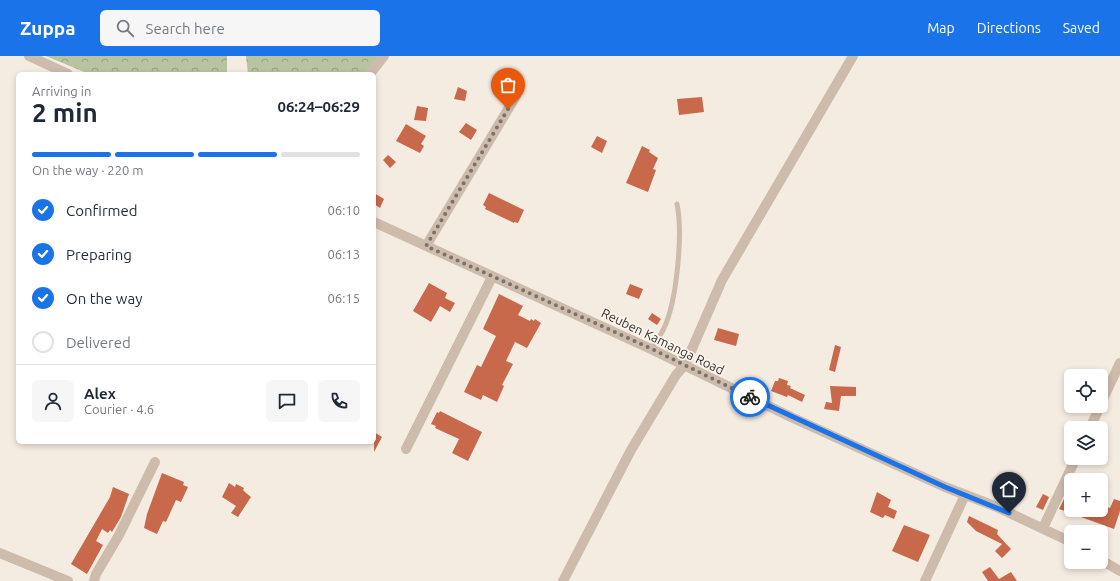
<!DOCTYPE html>
<html lang="en">
<head>
<meta charset="utf-8">
<style>
	:root { --surface:#fff; --page:#f6f6f7; --text:#1f2937; --muted:#747a83; --line:#e0e1e3; --accent:#1a73e8 }
	body { margin:0; font-family:Ubuntu,sans-serif; background:var(--page); color:var(--text); height:100vh; display:flex; flex-direction:column; font-size:15px; white-space:nowrap }
	* { box-sizing:border-box; margin:0 }
	p { font-size:13px; color:var(--muted) }
	.icon { flex:none; width:22px; height:22px; fill:none; stroke:currentColor; stroke-width:2; stroke-linecap:round; stroke-linejoin:round }
	.map { position:relative; flex:1; overflow:hidden }
	.side { position:absolute; left:16px; top:16px; width:360px; height:372px; display:flex; flex-direction:column; background:var(--surface); border-radius:6px; box-shadow:0 2px 6px #0003 }
	.side>* { flex:none }
	.tools { position:absolute; left:1064px; top:313px; display:grid; gap:8px }
	.tools a { display:grid; place-items:center; width:44px; height:44px; border-radius:6px; background:var(--surface); box-shadow:0 2px 6px #0003; font-size:20px }
	.pin { position:absolute; display:grid; place-items:center; width:34px; height:34px; color:#fff; margin:-41px -17px; border-radius:50% 50% 50% 0; rotate:-45deg; box-shadow:0 0 4px #0007 }
	.pin .icon { rotate:45deg }
	.courier { position:absolute; display:grid; place-items:center; width:40px; height:40px; margin:-20px; border:3px solid #1a73e8; border-radius:50%; background:#fff; color:#222; box-shadow:0 1px 5px #0007 }
	.head em { font-style:normal; font-weight:700 }
	.head div { display:flex; flex-direction:column-reverse }
	.head { display:flex; align-items:center; justify-content:space-between; height:68px; padding:0 16px }
	h1 { font-size:26px; font-weight:700; line-height:30px }
	.bar { display:grid; grid-template-columns:repeat(4,1fr); gap:6px 4px; align-content:center; height:48px; padding:0 16px }
	.bar i { height:5px; border-radius:3px; background:var(--line) }
	.bar .on { background:var(--accent) }
	.bar p { grid-column:span 4 }
	.line { display:flex; align-items:center; gap:10px; padding:0 16px; border-top:1px solid var(--line) }
	.line div { flex:1 }
	.round { display:grid; place-items:center; flex:none; width:42px; height:42px; border-radius:6px; background:var(--page) }
	ol { padding:0 16px; list-style:none }
	li { display:flex; align-items:center; gap:12px; height:44px }
	li p { margin-inline-start:auto }
	li .icon { padding:4px; border-radius:50%; background:var(--accent); color:#fff; stroke-width:4 }
	li:last-child { color:var(--muted) }
	li i { width:22px; height:22px; border:2px solid var(--line); border-radius:50% }
	header { display:flex; align-items:center; gap:24px; box-sizing:border-box; height:56px; padding:0 20px; background:var(--accent); color:#fff }
	header strong { font-size:19px }
	nav { display:flex; gap:22px; margin-inline-start:auto; font-size:14px }
	.search { width:280px; height:36px; background:var(--page); display:flex; align-items:center; gap:10px; box-sizing:border-box; padding:0 14px; border-radius:6px; color:var(--muted); font-size:15px }
	.map>svg:first-child { display:block }
	.forest { fill:url(#forest-crowns) }
	.building { fill:#c8694b }
	.lines { fill:none; stroke-linecap:round; stroke-linejoin:round }
	.lane { stroke:#cdbbac; stroke-width:5 }
	.street { stroke:#cdbbac; stroke-width:10 }
	.done { stroke:#7c716b; stroke-width:4; stroke-dasharray:0 7.2 }
	.route { stroke:#1a73e8; stroke-width:5 }
	.labels { text-anchor:middle; dominant-baseline:central; stroke-width:3.5; stroke-linejoin:round; paint-order:stroke }
	.street-label { font-size:13px; fill:#3b302b; stroke:#fbf5ee }
</style>
</head>
<body>
<header>
<strong>Zuppa</strong>
<div class="search"><svg class="icon" aria-label="search" viewBox="0 0 24 24"><circle cx="10" cy="10" r="6"/><path d="M15 15l6 6"/></svg>Search here</div>
<nav><a>Map</a><a>Directions</a><a>Saved</a></nav>
</header>
<div class="map">
<svg width="1120" height="525" viewBox="0 0 1120 525">
	<defs>
		<pattern id="forest-crowns" width="20" height="18" patternUnits="userSpaceOnUse"><rect width="20" height="18" fill="#b8c4a0"/><path d="M2 6a3 3 0 1 1 6 0M12 15a3 3 0 1 1 6 0" fill="none" stroke="#97a083"/></pattern>
	</defs>
	<rect width="100%" height="100%" fill="#f4ebe1"/>
	<!-- forest -->
	<path class="forest" d="M 46,0 L 227,0 L 227,18 L 89,18 Z
		M 246,0 L 384,0 L 369,18 L 248,18 Z"/>
	<!-- building -->
	<path class="building" d="M 458,31 L 467,35 L 465,45 L 454,43 Z
		M 702,41 L 704,56 L 679,59 L 677,43 Z
		M 417,50 L 428,52 L 426,65 L 414,64 Z
		M 466,67 L 477,74 L 471,84 L 459,76 Z
		M 406,68 L 426,80 L 421,88 L 424,90 L 420,97 L 396,85 Z
		M 597,80 L 607,85 L 602,97 L 591,91 Z
		M 642,90 L 650,94 L 649,96 L 658,102 L 653,113 L 656,114 L 648,136 L 626,127 Z
		M 388,99 L 396,106 L 390,112 L 383,104 Z
		M 374,137 L 384,143 L 380,152 L 374,148 Z
		M 489,137 L 524,154 L 518,167 L 514,166 L 514,167 L 485,153 L 486,151 L 483,149 Z
		M 429,227 L 447,237 L 445,242 L 455,247 L 450,256 L 440,250 L 431,266 L 413,255 Z
		M 630,228 L 643,233 L 639,243 L 626,238 Z
		M 499,238 L 523,250 L 518,259 L 530,265 L 531,263 L 534,265 L 535,263 L 541,267 L 527,292 L 515,286 L 506,305 L 513,308 L 502,329 L 504,330 L 497,346 L 483,339 L 481,344 L 464,336 L 477,309 L 481,311 L 496,280 L 483,273 Z
		M 652,257 L 661,263 L 657,269 L 648,263 Z
		M 718,272 L 739,278 L 736,290 L 714,284 Z
		M 835,289 L 841,291 L 835,316 L 829,314 Z
		M 779,322 L 788,325 L 787,329 L 791,330 L 790,332 L 805,339 L 802,346 L 788,339 L 787,341 L 771,335 L 775,325 L 778,325 Z
		M 830,330 L 856,331 L 856,340 L 841,340 L 839,355 L 824,353 L 826,346 L 832,347 Z
		M 440,355 L 482,376 L 468,405 L 452,397 L 459,383 L 435,372 L 436,370 L 431,368 L 437,356 L 439,357 Z
		M 374,376 L 382,381 L 374,396 Z
		M 162,417 L 184,426 L 183,429 L 188,431 L 181,446 L 176,444 L 166,466 L 163,465 L 157,478 L 144,472 L 147,458 Z
		M 229,427 L 235,431 L 236,428 L 244,432 L 243,434 L 246,437 L 251,441 L 238,461 L 231,457 L 236,450 L 222,441 Z
		M 113,431 L 129,438 L 121,461 L 112,476 L 110,474 L 108,477 L 102,473 L 96,485 L 103,489 L 87,518 L 71,508 L 110,441 Z
		M 1068,435 L 1071,436 L 1068,447 L 1071,448 L 1071,454 L 1101,454 L 1101,449 L 1110,452 L 1114,443 L 1120,445 L 1120,455 L 1114,473 L 1059,453 Z
		M 877,436 L 891,444 L 888,451 L 897,455 L 894,463 L 885,459 L 883,462 L 870,456 Z
		M 1043,438 L 1049,441 L 1043,454 L 1036,451 Z
		M 969,460 L 998,474 L 997,478 L 1011,493 L 1002,502 L 995,495 L 1002,488 L 976,475 L 967,466 Z
		M 904,469 L 930,479 L 918,506 L 892,495 Z
		M 990,511 L 999,523 L 1011,516 L 1017,525 L 988,525 L 982,516 Z"/>
	<g class="lines">
		<!-- lane -->
		<path class="lane" d="M 651,293 C 656,286 661,279 664,272 C 677,245 683,177 677,148"/>
		<!-- street -->
		<path class="street" d="M 29,0 L 68,18
			M 370,18 L 384,0
			M 374,166 L 651,293 L 791,361 L 945,431 L 997,451 L 1071,486
			M 426,190 L 516,40
			M 1101,347 L 1120,307
			M 1090,372 L 1100,350
			M 406,393 L 492,221
			M 1043,472 L 1076,402
			M 0,497 L 68,525
			M 1101,504 L 1120,515
			M 94,525 L 96,518 L 119,479 L 155,406
			M 563,525 L 631,394 L 676,319 L 685,309 L 722,224 L 853,0
			M 925,525 L 965,439"/>
	</g>
	<g class="lines">
		<!-- done -->
		<path class="done" d="M 508,53 L 426,190 L 652,293 L 750,341"/>
		<!-- route -->
		<path class="route" d="M 750,341 L 945,431 L 1009,457"/>
	</g>
	<g class="labels">
		<!-- street labels -->
		<g class="street-label">
			<text transform="translate(663 285) rotate(26)">Reuben Kamanga Road</text>
		</g>
	</g>
</svg>
<div class="tools">
<a><svg class="icon" aria-label="locate" viewBox="0 0 24 24"><circle cx="12" cy="12" r="6"/><path d="M12 2v4M12 18v4M2 12h4M18 12h4"/></svg></a>
<a><svg class="icon" aria-label="layers" viewBox="0 0 24 24"><path d="M12 4l9 5-9 5-9-5zM3 14l9 5 9-5"/></svg></a>
<a>+</a>
<a>−</a>
</div>
<div class="pin" style="left:508px;top:53px;background:#ea580c"><svg class="icon" aria-label="bag" viewBox="0 0 24 24"><path d="M5 8h14l-1 12H6zM9 8a3 3 0 0 1 6 0"/></svg></div>
<div class="pin" style="left:1009px;top:457px;background:#1f2937"><svg class="icon" aria-label="home" viewBox="0 0 24 24"><path d="M3 11l9-7 9 7M6 9v11h12V9"/></svg></div>
<div class="courier" style="left:750px;top:341px"><svg class="icon" aria-label="bike" viewBox="0 0 24 24"><circle cx="6" cy="16" r="4"/><circle cx="18" cy="16" r="4"/><path d="M6 16l4-8h5l3 8M10 8l3 8H6M13 5h3"/></svg></div>
<section class="side">
<div class="head"><div><h1>2 min</h1><p>Arriving in</p></div><em>06:24–06:29</em></div>
<div class="bar"><i class="on"></i><i class="on"></i><i class="on"></i><i></i><p>On the way · 220 m</p></div>
<ol>
<li><svg class="icon" aria-label="check" viewBox="0 0 24 24"><path d="M5 12l5 5 9-10"/></svg>Confirmed<p>06:10</p></li>
<li><svg class="icon" aria-label="check" viewBox="0 0 24 24"><path d="M5 12l5 5 9-10"/></svg>Preparing<p>06:13</p></li>
<li><svg class="icon" aria-label="check" viewBox="0 0 24 24"><path d="M5 12l5 5 9-10"/></svg>On the way<p>06:15</p></li>
<li><i></i>Delivered</li>
</ol>
<div class="line" style="height:72px"><a class="round"><svg class="icon" aria-label="person" viewBox="0 0 24 24"><circle cx="12" cy="8" r="4"/><path d="M4 21q1-7 8-7t8 7"/></svg></a><div><b>Alex</b><p>Courier · 4.6</p></div><a class="round"><svg class="icon" aria-label="chat" viewBox="0 0 24 24"><path d="M4 5h16v11H9l-5 4z"/></svg></a><a class="round"><svg class="icon" aria-label="phone" viewBox="0 0 24 24"><path d="M5 4h4l2 5-3 2q2 4 5 5l2-3 5 2v4C11 20 4 13 5 4z"/></svg></a></div>
</section>
</div>
</body>
</html>
